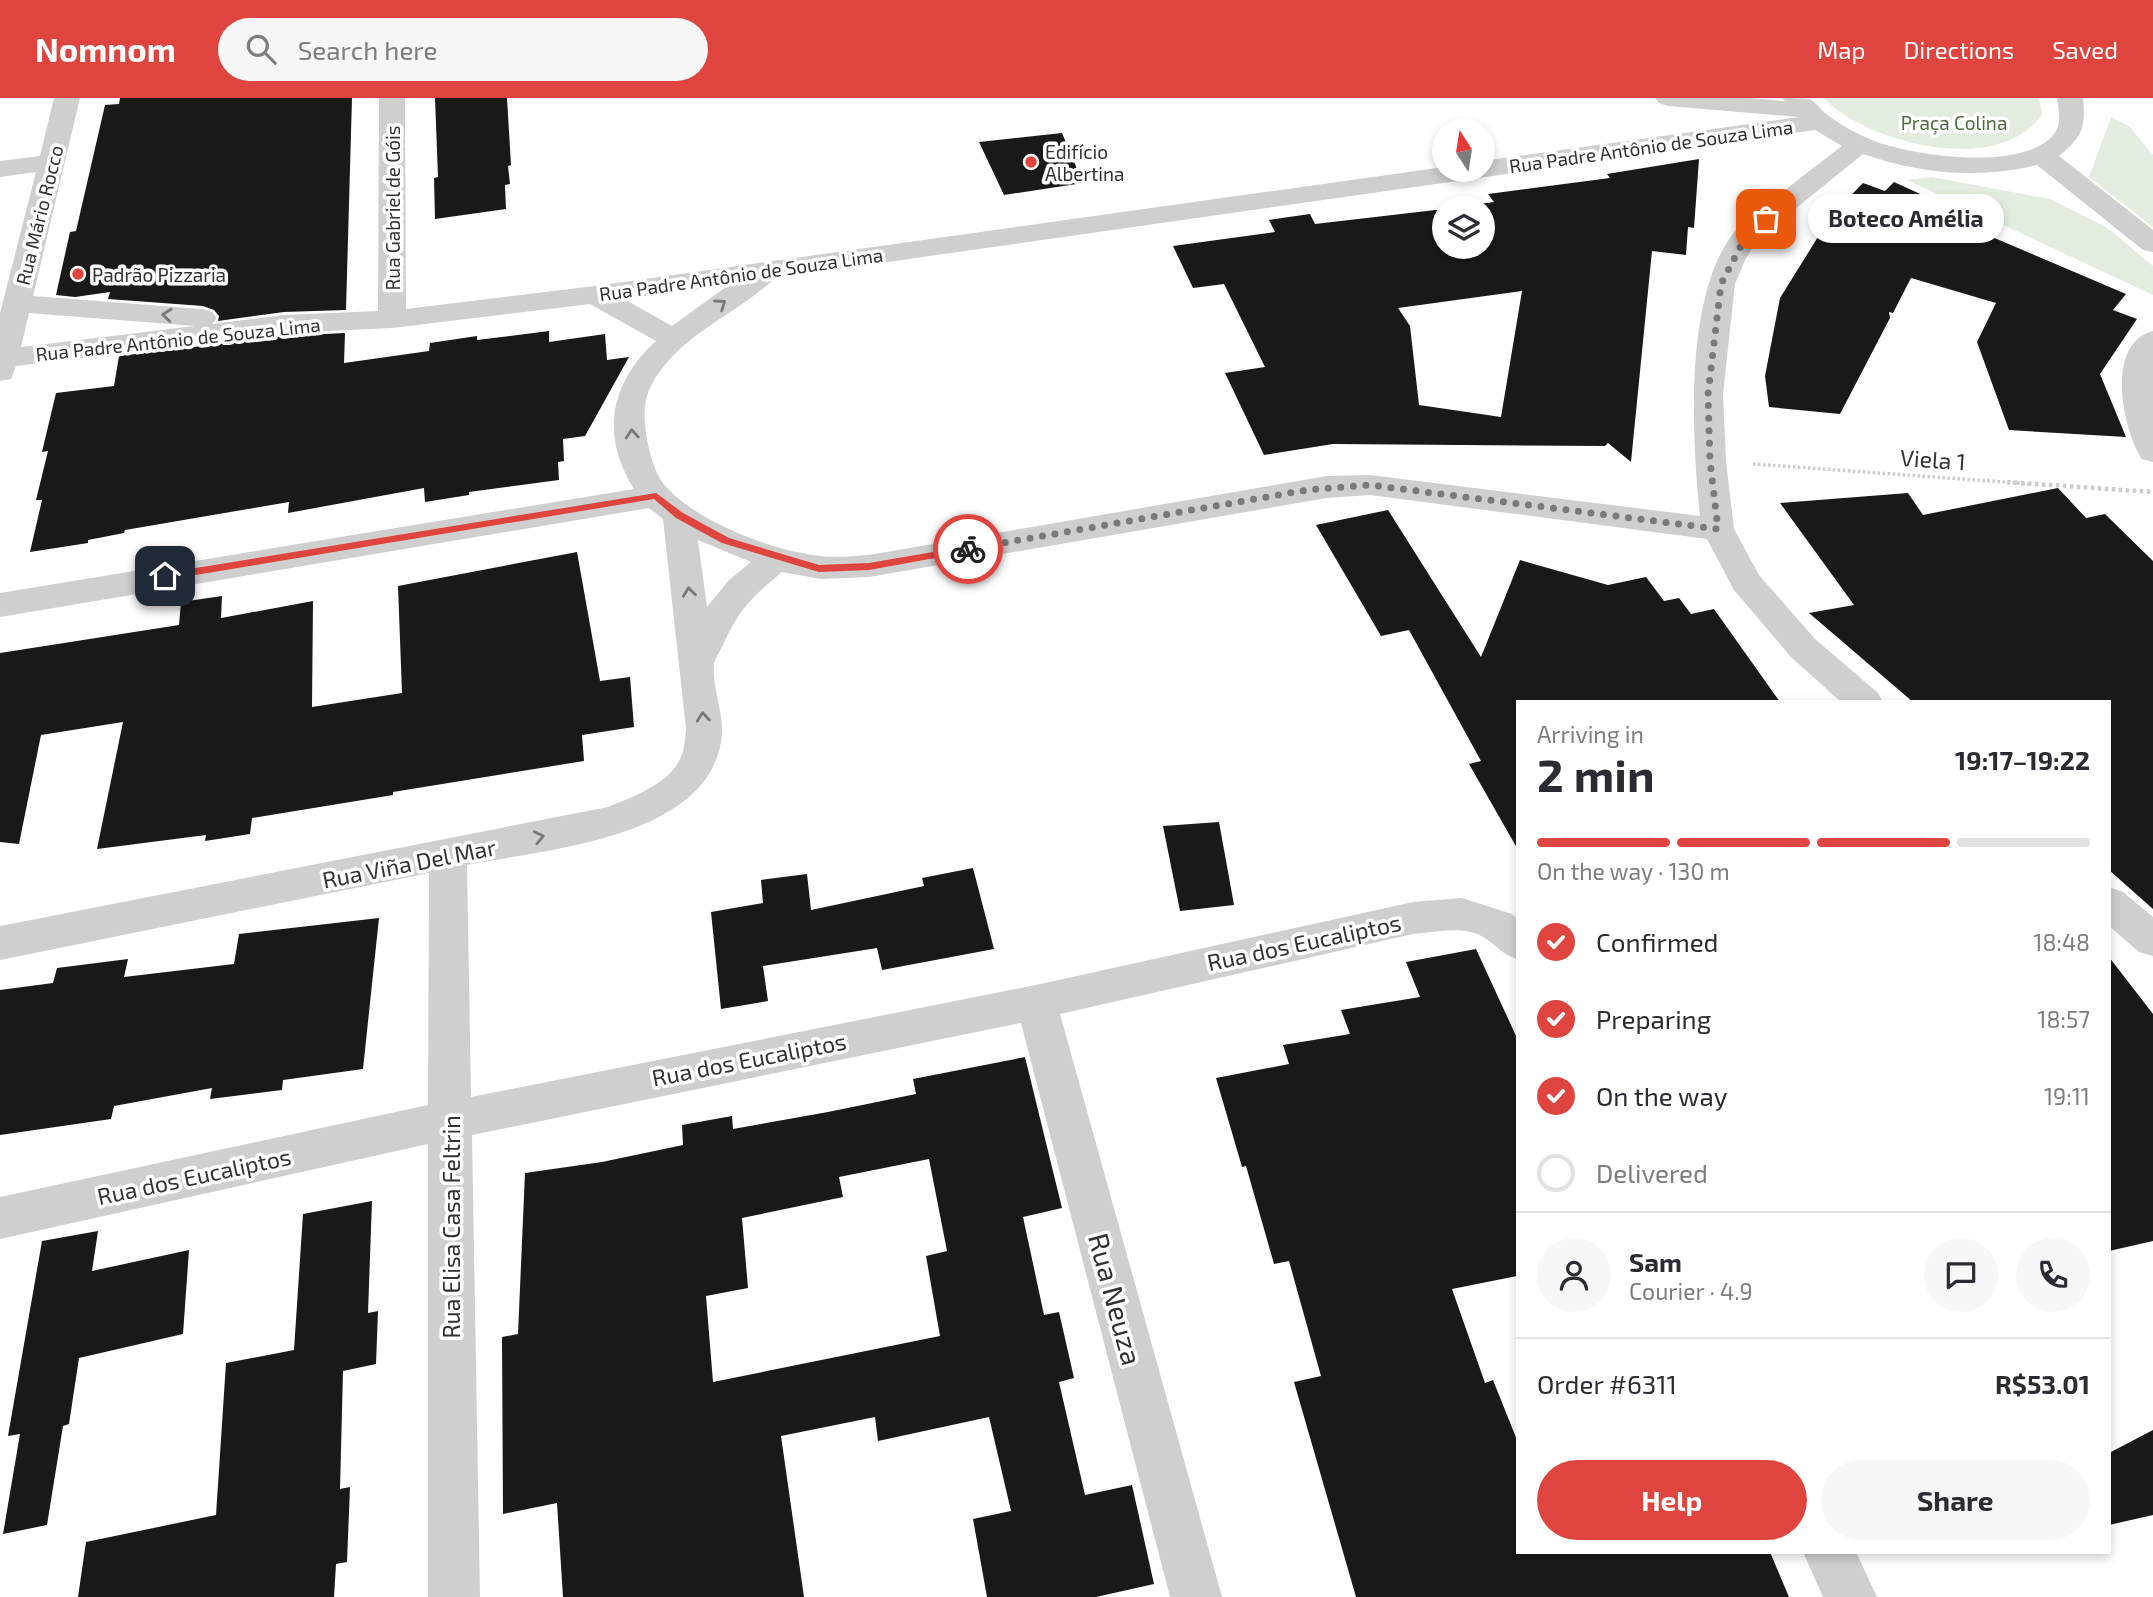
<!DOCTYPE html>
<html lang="en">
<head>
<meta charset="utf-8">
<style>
	:root { --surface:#fff; --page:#f7f7f7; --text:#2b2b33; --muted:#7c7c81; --line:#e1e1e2; --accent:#df443f }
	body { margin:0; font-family:"Exo 2",sans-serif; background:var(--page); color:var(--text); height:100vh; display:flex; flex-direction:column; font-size:26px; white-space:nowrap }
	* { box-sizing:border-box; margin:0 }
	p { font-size:23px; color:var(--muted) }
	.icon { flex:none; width:38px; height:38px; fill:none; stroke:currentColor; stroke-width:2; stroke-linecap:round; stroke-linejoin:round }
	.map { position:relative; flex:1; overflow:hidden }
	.details { position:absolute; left:1516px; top:602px; width:595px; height:854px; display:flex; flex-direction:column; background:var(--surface); border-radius:0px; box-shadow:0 4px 10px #0003 }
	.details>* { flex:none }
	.needle { width:46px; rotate:348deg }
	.controls { position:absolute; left:1432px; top:21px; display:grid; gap:14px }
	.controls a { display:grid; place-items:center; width:63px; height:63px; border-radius:50%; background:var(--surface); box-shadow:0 4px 10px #0003; font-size:35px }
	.pin { position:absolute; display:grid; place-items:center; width:60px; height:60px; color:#fff; margin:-30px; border-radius:14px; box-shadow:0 4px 10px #0006 }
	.courier { position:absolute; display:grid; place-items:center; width:70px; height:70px; margin:-35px; border:5px solid #df443f; border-radius:50%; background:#fff; color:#222; box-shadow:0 2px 9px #0007 }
	.bubble { position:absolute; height:49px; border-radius:24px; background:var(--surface); box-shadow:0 4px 10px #0003; font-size:23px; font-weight:700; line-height:49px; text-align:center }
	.overview em { font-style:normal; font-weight:700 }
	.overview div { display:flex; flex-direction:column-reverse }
	.overview { display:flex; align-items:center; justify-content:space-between; height:119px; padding:0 21px }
	h1 { font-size:46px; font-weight:700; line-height:52px }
	.bar { display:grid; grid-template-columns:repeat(4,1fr); gap:10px 7px; align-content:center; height:84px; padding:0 21px }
	.bar i { height:9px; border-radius:5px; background:var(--line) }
	.bar .selected { background:var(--accent) }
	.bar p { grid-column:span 4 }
	.line { display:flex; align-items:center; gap:18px; padding:0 21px; border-top:2px solid var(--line) }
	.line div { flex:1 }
	.round { display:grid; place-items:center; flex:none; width:74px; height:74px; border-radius:37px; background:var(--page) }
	ol { padding:0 21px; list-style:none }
	li { display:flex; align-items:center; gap:21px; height:77px }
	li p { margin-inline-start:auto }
	li .icon { padding:7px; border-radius:50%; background:var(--accent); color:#fff; stroke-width:4 }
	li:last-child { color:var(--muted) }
	li i { width:38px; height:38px; border:4px solid var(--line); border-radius:50% }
	.button { display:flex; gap:14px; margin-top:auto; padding:14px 21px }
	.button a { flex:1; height:80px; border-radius:42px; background:var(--accent); color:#fff; font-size:28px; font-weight:700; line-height:80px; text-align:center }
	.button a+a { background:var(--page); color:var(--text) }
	header { display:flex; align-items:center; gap:42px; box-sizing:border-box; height:98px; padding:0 35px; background:var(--accent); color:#fff }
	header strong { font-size:33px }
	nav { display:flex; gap:38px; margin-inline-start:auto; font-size:24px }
	.search { width:490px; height:63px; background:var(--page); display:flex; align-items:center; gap:18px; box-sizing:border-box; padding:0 24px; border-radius:38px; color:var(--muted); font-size:26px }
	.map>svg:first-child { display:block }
	.green { fill:#e4ebdf }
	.building { fill:#191919; fill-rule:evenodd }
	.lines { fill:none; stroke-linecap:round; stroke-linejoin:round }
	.path-far1 { stroke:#ccc; stroke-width:3.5; stroke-dasharray:2.5 2.5; stroke-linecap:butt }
	.path { stroke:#ccc; stroke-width:4.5; stroke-dasharray:3.5 3.5; stroke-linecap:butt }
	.minor { fill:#cfcfcf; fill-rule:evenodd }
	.oneway { stroke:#797979 }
	.route { fill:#df443f }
	.done { stroke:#7a7a7a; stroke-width:7; stroke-dasharray:0 12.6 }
	.poi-dot { fill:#df443f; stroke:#fff; stroke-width:2.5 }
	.labels { text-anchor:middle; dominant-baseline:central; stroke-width:7; stroke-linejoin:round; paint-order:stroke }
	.far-park-label { font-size:19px; fill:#516d40; stroke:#fff }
	.far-street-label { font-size:19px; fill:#323232; stroke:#fff }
	.far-poi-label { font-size:19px; fill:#323232; stroke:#fff; text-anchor:start }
	.street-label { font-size:23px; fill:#323232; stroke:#fff }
	.near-street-label { font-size:28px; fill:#323232; stroke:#fff }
</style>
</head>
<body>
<header>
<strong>Nomnom</strong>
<div class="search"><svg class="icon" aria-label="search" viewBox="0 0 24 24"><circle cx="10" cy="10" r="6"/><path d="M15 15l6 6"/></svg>Search here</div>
<nav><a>Map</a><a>Directions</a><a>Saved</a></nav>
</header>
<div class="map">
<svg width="2153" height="1499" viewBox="0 0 2153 1499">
	<rect width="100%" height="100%" fill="#fff"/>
	<!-- green -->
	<path class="green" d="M 1824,0 L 2039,0 L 2042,16 C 2001,79 1867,46 1824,0 Z
		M 2111,19 L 2129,28 L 2153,57 L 2153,129 L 2089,79 Z
		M 1931,79 L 2050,101 L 2106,129 L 2153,168 L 2153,197 L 1907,82 Z"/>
	<!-- building -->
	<path class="building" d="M 120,0 L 352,0 L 346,212 L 284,214 L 218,223 L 219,218 L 214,212 L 203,208 L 108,201 L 110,194 L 75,199 L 56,197 L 70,134 L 76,133 L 105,7 L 119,6 Z
		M 435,0 L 507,0 L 511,67 L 508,68 L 510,86 L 505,87 L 506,111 L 435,121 L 434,80 L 438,79 Z
		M 1062,35 L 1083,85 L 1004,97 L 979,44 Z
		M 1699,61 L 1694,130 L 1688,129 L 1686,157 L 1652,153 L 1631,364 L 1608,345 L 1605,348 L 1333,346 L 1264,357 L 1225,275 L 1265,269 L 1224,186 L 1193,190 L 1173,148 L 1275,134 L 1269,122 L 1310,116 L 1315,126 L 1444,111 L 1444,149 L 1482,149 L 1482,110 L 1449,110 L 1494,104 L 1488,96 L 1610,80 L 1607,76 ZM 1522,193 L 1501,319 L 1419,307 L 1410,228 L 1398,210 Z
		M 1894,84 L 1940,105 L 1936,111 L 1997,132 L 1992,139 L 2126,196 L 2113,212 L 2137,221 L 2100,276 L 2126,339 L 2009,332 L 1977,244 L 1996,205 L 1911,180 L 1893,215 L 1889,214 L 1890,220 L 1840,316 L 1769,309 L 1765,278 L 1780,200 L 1831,118 L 1863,85 L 1885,93 Z
		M 549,233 L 549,244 L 605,236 L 607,262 L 629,259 L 585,338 L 563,341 L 564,363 L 558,364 L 559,382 L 469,394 L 469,397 L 425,404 L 424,390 L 288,415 L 289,404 L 125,432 L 124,435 L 88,442 L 88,445 L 30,454 L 42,402 L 36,402 L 48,353 L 42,354 L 56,295 L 114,288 L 119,258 L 284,238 L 345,235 L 344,265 L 429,253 L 430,245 L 477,238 L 477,242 Z
		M 2058,390 L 2086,420 L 2105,416 L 2153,463 L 2153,811 L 2109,772 L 2109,604 L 1913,604 L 1809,515 L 1854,507 L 1780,405 L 1908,395 L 1923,417 Z
		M 1388,412 L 1481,559 L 1520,462 L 1608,487 L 1646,479 L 1664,503 L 1679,500 L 1691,516 L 1714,511 L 1780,604 L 1517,604 L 1517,750 L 1469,666 L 1481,663 L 1409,532 L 1381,538 L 1316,427 Z
		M 577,454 L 600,583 L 630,579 L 634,629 L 582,637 L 584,663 L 393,694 L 393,697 L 252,720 L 250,736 L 205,743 L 206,737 L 97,751 L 123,624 L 41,637 L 19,746 L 0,744 L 0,555 L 179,527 L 181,504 L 222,498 L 221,520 L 313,503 L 312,609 L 402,595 L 398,488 Z
		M 1219,724 L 1234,807 L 1180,813 L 1163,728 Z
		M 973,770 L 994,851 L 882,872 L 877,850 L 763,868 L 768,903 L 721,911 L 711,814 L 763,805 L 761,782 L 807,776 L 811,812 L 924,788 L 922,780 Z
		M 379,820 L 363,971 L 283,982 L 282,992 L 210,1001 L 212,990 L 114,1008 L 111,1021 L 0,1037 L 0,892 L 53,885 L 57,870 L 128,861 L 124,879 L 234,866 L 239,836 Z
		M 1476,851 L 1517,940 L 1517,1178 L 1452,1191 L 1485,1285 L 1493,1282 L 1517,1342 L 1517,1454 L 1770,1454 L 1789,1499 L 1356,1499 L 1294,1284 L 1321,1278 L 1289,1163 L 1274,1166 L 1246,1068 L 1242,1069 L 1216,980 L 1289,966 L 1283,947 L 1350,936 L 1341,912 L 1420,899 L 1406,864 Z
		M 2109,859 L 2153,916 L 2153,1143 L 2109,1153 Z
		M 1025,959 L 1062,1110 L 1023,1119 L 1044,1217 L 1059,1214 L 1074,1280 L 1059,1284 L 1085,1397 L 1132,1387 L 1154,1486 L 1096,1499 L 987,1499 L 973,1421 L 1011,1413 L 989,1319 L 878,1343 L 875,1319 L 781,1338 L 804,1499 L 563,1499 L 557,1405 L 503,1416 L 502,1239 L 518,1236 L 525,1075 L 602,1064 L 683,1047 L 682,1027 L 732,1018 L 733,1031 L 828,1014 L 916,996 L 913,981 ZM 929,1061 L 947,1153 L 926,1158 L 940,1238 L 713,1284 L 706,1198 L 748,1190 L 742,1120 L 843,1099 L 839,1079 Z
		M 372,1103 L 368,1215 L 378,1213 L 376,1266 L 343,1273 L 340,1391 L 350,1389 L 347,1464 L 336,1466 L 334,1499 L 78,1499 L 86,1444 L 216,1417 L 226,1265 L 294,1252 L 303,1116 Z
		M 98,1133 L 92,1173 L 189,1152 L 183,1236 L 79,1260 L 69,1326 L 63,1328 L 47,1427 L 3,1436 L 20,1336 L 8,1338 L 42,1143 Z
		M 2153,1332 L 2153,1417 L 2109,1427 L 2109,1355 Z"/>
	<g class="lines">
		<!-- path-far1 -->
		<path class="path-far1" d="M 1753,366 L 2032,386"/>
		<!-- path -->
		<path class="path" d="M 2007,384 L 2153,394"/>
		<!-- minor -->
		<path class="minor" d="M 54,0 L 80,0 L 33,198 L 202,211 L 212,214 L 217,220 L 212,226 L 284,217 L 378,213 L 379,0 L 405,0 L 406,211 L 595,188 L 1444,69 L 1444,72 L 1482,72 L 1482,63 L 1799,19 L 1668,8 L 1659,5 L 1655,0 L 1749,0 L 1785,3 L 1782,0 C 1790,0 1803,0 1809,1 C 1815,3 1820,11 1825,15 C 1841,28 1859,37 1877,44 C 1916,58 2024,74 2054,36 C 2062,26 2059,12 2057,0 L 2083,0 C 2086,30 2082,39 2059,58 L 2153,132 L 2153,154 L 2143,152 L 2037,67 C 1979,81 1920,76 1863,56 L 1758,141 L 1745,162 L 1735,186 L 1723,296 L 1726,363 L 1734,431 L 1759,477 L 1815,541 L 1878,595 L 1883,604 L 1841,604 L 1791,559 L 1734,492 L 1707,441 L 1370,397 L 1327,400 L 869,479 L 821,481 L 782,474 C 752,499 739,511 723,547 C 720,553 715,560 714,566 C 712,589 723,613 722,635 C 715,740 547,751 467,767 L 471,999 L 1036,887 L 1413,804 L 1462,800 L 1512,816 L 1517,821 L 1517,861 C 1503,857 1497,848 1485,840 C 1464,827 1436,834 1413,836 L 1060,916 L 1222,1499 L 1170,1499 L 1021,925 L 472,1037 L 480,1499 L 428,1499 L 428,1046 L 0,1141 L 0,1099 L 428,1007 L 429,775 L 0,862 L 0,828 L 608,709 C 632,699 670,686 681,659 C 685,650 685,640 686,631 L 663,421 L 649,410 L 0,519 L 0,495 L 634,391 C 600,337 610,285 656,243 L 590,206 L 392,230 L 284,235 L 16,268 L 11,281 L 0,283 L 0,215 L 36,74 L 0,79 L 0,63 L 40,58 ZM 1815,32 L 1842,48 C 1818,66 1794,85 1770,104 C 1759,113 1746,121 1737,131 C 1683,192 1692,341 1700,418 L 1370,377 L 1327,378 L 869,457 C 853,458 837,460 821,458 C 774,454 699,424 667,390 C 656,378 651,361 648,346 C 644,328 642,304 651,288 C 678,236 736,218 775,180 ZM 730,186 L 672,228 L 624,201 ZM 29,215 L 195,228 L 21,249 ZM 698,442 L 751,464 L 729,482 L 707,509 Z
			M 2153,233 L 2153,364 L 2142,361 C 2122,331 2105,245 2153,233 Z
			M 2109,789 L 2123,794 L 2153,819 L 2153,858 L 2139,854 L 2109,828 Z
			M 1803,1454 L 1856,1454 L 1877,1499 L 1823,1499 Z"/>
	</g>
	<!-- one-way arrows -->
	<defs><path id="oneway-chevron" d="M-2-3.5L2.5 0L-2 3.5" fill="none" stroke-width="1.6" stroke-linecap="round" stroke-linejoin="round" transform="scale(1.75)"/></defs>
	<g class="oneway">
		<use href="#oneway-chevron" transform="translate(721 206) rotate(-35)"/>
		<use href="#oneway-chevron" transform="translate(167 217) rotate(-175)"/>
		<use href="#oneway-chevron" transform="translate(632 336) rotate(-94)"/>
		<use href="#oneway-chevron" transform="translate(689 494) rotate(-97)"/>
		<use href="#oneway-chevron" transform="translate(703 619) rotate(-95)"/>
		<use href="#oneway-chevron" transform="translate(539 739) rotate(-12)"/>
	</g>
	<!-- route -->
	<path class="route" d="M 656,395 L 683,415 L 729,440 L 819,467 L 869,465 L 968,448 L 973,451 L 968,454 L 869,472 L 819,474 L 722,445 L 676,420 L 654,401 L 165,482 L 160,478 L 165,475 Z"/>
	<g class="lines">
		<!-- done -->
		<path class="done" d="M 968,451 L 1307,392 L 1370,387 L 1718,431 L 1710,363 L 1708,296 L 1721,186 L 1747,136 L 1766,121"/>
	</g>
	<!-- markers -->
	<g class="poi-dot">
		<circle cx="1031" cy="64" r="7"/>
		<circle cx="78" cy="176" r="7"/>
	</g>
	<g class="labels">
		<!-- far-park labels -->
		<g class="far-park-label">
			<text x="1954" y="24">Praça Colina</text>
		</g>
		<!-- far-street labels -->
		<g class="far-street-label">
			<text transform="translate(1651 48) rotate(-8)">Rua Padre Antônio de Souza Lima</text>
			<text transform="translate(392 110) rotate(-90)">Rua Gabriel de Góis</text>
			<text transform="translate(39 117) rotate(-76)">Rua Mário Rocco</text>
			<text transform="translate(741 176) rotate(-8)">Rua Padre Antônio de Souza Lima</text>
			<text transform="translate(178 241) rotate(-6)">Rua Padre Antônio de Souza Lima</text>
		</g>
		<!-- far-poi labels -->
		<g class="far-poi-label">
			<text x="1045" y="53">Edifício<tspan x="1045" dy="22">Albertina</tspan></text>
			<text x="92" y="176">Padrão Pizzaria</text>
		</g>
		<!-- street labels -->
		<g class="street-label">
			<text transform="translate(1933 361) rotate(4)">Viela 1</text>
			<text transform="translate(409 765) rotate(-11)">Rua Viña Del Mar</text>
			<text transform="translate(1304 844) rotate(-12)">Rua dos Eucaliptos</text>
			<text transform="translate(749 961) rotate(-11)">Rua dos Eucaliptos</text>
			<text transform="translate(194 1078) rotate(-12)">Rua dos Eucaliptos</text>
			<text transform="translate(451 1129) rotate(-90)">Rua Elisa Casa Feltrin</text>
		</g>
		<!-- near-street labels -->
		<g class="near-street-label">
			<text transform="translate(1116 1201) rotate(75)">Rua Neuza</text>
		</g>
	</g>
</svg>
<div class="controls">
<a><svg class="needle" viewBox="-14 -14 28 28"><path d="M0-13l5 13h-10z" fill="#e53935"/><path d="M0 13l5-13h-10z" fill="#7c7c81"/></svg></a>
<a><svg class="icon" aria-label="layers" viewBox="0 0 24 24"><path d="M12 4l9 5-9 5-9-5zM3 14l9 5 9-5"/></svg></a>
</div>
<div class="pin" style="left:1766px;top:121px;background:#ea580c"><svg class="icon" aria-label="bag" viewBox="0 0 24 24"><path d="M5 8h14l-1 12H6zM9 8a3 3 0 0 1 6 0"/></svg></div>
<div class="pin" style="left:165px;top:478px;background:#1f2937"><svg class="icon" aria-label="home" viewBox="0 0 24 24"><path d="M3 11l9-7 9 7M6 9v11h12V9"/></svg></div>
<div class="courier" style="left:968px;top:451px"><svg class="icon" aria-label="bike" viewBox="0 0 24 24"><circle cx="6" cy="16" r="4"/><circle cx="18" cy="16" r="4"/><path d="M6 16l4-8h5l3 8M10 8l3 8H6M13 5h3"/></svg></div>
<div class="bubble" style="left:1808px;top:96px;width:196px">Boteco Amélia</div>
<section class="details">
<div class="overview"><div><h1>2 min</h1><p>Arriving in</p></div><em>19:17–19:22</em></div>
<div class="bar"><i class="selected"></i><i class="selected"></i><i class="selected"></i><i></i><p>On the way · 130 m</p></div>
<ol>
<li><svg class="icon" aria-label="check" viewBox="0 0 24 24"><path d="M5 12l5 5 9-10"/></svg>Confirmed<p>18:48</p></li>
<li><svg class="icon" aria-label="check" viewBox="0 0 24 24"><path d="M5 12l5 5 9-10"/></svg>Preparing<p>18:57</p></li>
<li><svg class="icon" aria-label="check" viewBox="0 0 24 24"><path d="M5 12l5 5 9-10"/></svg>On the way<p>19:11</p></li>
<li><i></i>Delivered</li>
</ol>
<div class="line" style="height:126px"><a class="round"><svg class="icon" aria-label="person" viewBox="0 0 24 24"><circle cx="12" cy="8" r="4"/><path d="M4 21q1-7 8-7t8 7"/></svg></a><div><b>Sam</b><p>Courier · 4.9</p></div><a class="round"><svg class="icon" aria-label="chat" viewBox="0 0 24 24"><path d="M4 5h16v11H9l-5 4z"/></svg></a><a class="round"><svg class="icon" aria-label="phone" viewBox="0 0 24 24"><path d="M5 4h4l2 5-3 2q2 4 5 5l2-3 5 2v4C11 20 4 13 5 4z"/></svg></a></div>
<div class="line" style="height:91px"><div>Order #6311</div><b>R$53.01</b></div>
<div class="button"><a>Help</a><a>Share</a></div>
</section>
</div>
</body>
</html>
